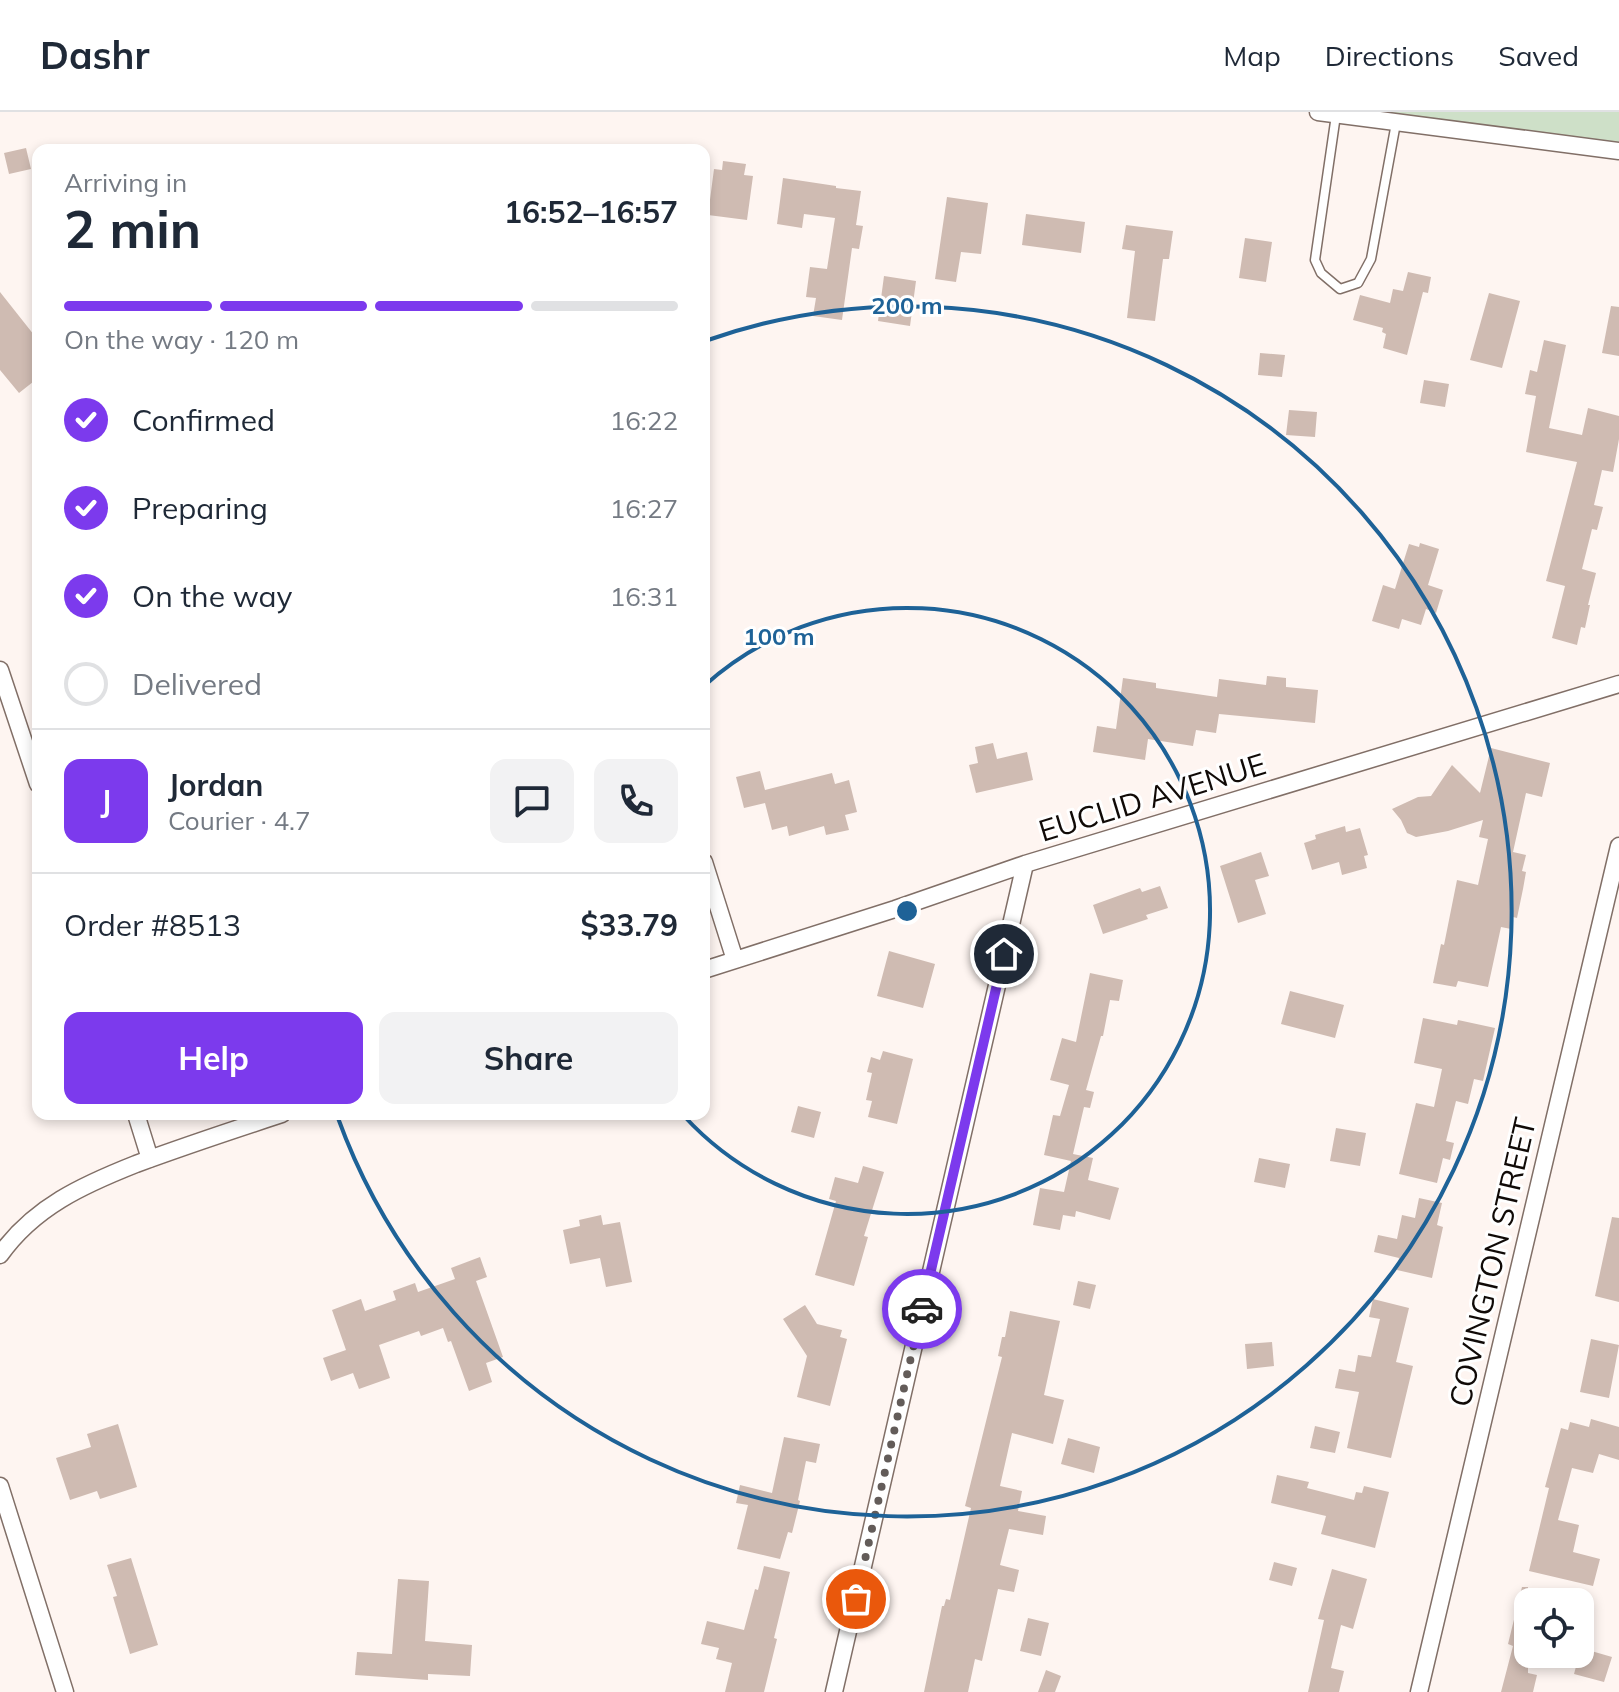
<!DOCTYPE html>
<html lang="en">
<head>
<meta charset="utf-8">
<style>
	:root { --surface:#fff; --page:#f2f2f3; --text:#1f2937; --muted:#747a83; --line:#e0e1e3; --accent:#7c3aed }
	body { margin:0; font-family:Mulish,sans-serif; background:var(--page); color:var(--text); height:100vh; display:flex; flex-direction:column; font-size:30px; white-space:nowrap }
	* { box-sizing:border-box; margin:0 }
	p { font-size:26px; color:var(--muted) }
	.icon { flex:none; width:44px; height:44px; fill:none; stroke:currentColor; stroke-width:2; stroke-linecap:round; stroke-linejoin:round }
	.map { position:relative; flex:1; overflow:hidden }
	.panel { position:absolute; left:32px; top:32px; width:678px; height:976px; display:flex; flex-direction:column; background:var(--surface); border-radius:16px; box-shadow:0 4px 12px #0003 }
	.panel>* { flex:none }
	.buttons { position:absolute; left:1514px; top:1476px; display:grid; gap:16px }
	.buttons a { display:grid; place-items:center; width:80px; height:80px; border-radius:16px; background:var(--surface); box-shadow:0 4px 12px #0003; font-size:40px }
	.pin { position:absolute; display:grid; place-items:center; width:68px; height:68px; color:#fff; margin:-34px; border:4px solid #fff; border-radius:50%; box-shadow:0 2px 8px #0007 }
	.courier { position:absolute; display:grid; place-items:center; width:80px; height:80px; margin:-40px; border:6px solid #7c3aed; border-radius:50%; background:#fff; color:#222; box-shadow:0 2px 10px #0007 }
	.overview em { font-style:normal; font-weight:700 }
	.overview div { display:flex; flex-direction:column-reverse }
	.overview { display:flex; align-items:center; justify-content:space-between; height:136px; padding:0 32px }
	h1 { font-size:52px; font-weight:700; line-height:60px }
	.bar { display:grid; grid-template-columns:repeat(4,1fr); gap:12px 8px; align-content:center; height:96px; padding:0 32px }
	.bar i { height:10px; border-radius:6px; background:var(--line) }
	.bar .selected { background:var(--accent) }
	.bar p { grid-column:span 4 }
	.line { display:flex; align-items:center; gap:20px; padding:0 32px; border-top:2px solid var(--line) }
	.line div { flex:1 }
	.round { display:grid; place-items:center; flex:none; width:84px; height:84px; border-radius:16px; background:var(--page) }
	ol { padding:0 32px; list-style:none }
	li { display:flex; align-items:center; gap:24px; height:88px }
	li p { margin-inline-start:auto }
	li .icon { padding:8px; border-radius:50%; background:var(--accent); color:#fff; stroke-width:4 }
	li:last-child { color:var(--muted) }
	li i { width:44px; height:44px; border:4px solid var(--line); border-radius:50% }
	.primary-button { display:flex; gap:16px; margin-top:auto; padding:16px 32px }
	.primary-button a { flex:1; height:92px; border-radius:16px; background:var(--accent); color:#fff; font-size:32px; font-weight:700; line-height:92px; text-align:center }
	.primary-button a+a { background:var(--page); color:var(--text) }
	header { display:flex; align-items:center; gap:48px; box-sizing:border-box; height:112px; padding:0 40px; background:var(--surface); border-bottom:2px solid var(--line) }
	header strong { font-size:38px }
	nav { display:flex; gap:44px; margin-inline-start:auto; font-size:28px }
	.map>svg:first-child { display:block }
	.green { fill:#cee0c8 }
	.building { fill:#cfbbb2 }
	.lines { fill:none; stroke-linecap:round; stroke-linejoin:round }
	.service-casing { stroke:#816f67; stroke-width:11 }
	.minor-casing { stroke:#816f67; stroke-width:19 }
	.service { stroke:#fff; stroke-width:8 }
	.minor { stroke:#fff; stroke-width:16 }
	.done { stroke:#635c59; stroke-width:8; stroke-dasharray:0 14.4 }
	.route { stroke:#7c3aed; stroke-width:10 }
	.ring { fill:none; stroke:#1e6297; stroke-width:4 }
	.labels { text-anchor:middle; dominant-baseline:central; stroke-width:6; stroke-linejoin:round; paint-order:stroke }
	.street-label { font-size:30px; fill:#100a07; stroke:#fff }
	.centre { fill:#1e6297; stroke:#fff; stroke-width:4 }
	.ring-label { font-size:24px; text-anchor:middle; font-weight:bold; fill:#1e6297; stroke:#fff; stroke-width:6; stroke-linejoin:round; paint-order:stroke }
</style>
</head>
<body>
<header>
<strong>Dashr</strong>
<nav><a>Map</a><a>Directions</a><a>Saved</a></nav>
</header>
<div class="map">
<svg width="1619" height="1580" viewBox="0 0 1619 1580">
	<rect width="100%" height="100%" fill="#fef5f1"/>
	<!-- green -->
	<path class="green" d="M 1342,0 L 1619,0 L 1619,39 Z"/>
	<!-- building -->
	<path class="building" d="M 26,36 L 31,57 L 9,62 L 4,41 Z
		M 723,49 L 746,52 L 744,63 L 753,64 L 747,108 L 708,103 L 714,57 L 722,58 Z
		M 783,66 L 836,74 L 836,76 L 861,79 L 856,113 L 863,114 L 859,137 L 852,136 L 842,208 L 813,204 L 816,186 L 806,185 L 810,155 L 827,157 L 835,106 L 804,102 L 802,116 L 777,112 Z
		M 947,85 L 988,91 L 981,142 L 961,140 L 956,170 L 935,167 Z
		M 1026,102 L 1085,110 L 1081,141 L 1022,133 Z
		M 1126,113 L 1173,119 L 1169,147 L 1163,147 L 1155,209 L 1127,206 L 1135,139 L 1122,137 Z
		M 1245,126 L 1272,130 L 1266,170 L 1239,166 Z
		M 1408,160 L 1431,165 L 1428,181 L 1423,180 L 1407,243 L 1383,236 L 1386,222 L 1382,220 L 1383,216 L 1353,208 L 1360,183 L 1390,191 L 1393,177 L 1403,179 Z
		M 884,164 L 916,169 L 910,214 L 878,209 Z
		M 0,180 L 38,228 L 38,266 L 19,281 L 0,258 Z
		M 1489,181 L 1520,189 L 1502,256 L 1470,248 Z
		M 1611,194 L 1619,195 L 1619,244 L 1602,241 Z
		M 1544,228 L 1566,233 L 1549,316 L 1582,323 L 1588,296 L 1619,304 L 1619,327 L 1613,360 L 1602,358 L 1594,393 L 1603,395 L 1597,418 L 1592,417 L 1582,457 L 1596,461 L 1588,493 L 1590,493 L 1585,516 L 1581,515 L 1577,533 L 1552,526 L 1565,474 L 1546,469 L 1577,350 L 1526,340 L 1536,284 L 1525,282 L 1530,258 L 1537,260 Z
		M 1260,241 L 1285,243 L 1282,265 L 1258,263 Z
		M 1424,268 L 1449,272 L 1445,295 L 1420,291 Z
		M 1289,298 L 1317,300 L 1315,325 L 1286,323 Z
		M 1420,431 L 1439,437 L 1428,473 L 1443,478 L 1436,501 L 1426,497 L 1421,513 L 1402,507 L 1399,517 L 1372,509 L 1383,473 L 1395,477 L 1409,432 L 1419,435 Z
		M 1267,564 L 1286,566 L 1286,575 L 1318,578 L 1315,611 L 1219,602 L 1216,621 L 1196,618 L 1193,634 L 1148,627 L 1145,648 L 1093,640 L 1097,614 L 1116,617 L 1123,566 L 1156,571 L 1156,576 L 1217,585 L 1219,567 L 1266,573 Z
		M 993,631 L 997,647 L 1027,640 L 1033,668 L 976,681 L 969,653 L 978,651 L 975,635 Z
		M 1491,636 L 1550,651 L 1542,685 L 1526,681 L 1513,740 L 1526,743 L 1522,759 L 1526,760 L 1523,777 L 1517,806 L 1513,805 L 1511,817 L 1501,815 L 1488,875 L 1458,869 L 1456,875 L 1433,871 L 1441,832 L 1444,833 L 1457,768 L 1478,773 L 1488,727 L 1479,725 L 1483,708 L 1448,719 L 1416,725 L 1407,721 L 1401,708 L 1392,697 L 1418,685 L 1431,684 L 1452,653 L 1480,681 Z
		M 760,659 L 765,678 L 832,661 L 835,672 L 849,668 L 857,700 L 845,703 L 849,718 L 826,723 L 824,714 L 789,724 L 787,714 L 772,718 L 765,691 L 744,696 L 736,665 Z
		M 1345,714 L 1346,720 L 1360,716 L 1368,743 L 1364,744 L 1367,756 L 1342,763 L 1339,750 L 1312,758 L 1304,731 L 1316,727 L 1315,723 Z
		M 1261,740 L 1269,764 L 1255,768 L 1266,802 L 1238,811 L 1220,754 Z
		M 1160,774 L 1168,796 L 1146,803 L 1148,807 L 1103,822 L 1093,793 L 1140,776 L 1142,780 Z
		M 889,839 L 935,852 L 923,896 L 877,884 Z
		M 1090,861 L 1123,868 L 1119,889 L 1110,888 L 1103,924 L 1101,924 L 1086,978 L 1094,980 L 1090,996 L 1084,995 L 1073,1042 L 1093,1046 L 1088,1068 L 1119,1076 L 1110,1108 L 1076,1099 L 1075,1105 L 1063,1103 L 1060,1118 L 1033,1113 L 1040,1076 L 1064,1080 L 1071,1049 L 1044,1043 L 1053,1003 L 1060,1004 L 1069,973 L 1050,968 L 1062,926 L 1076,930 Z
		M 1290,879 L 1344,893 L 1335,926 L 1281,912 Z
		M 1423,906 L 1457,913 L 1458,908 L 1495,916 L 1483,969 L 1474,967 L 1468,992 L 1456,989 L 1446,1029 L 1454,1031 L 1450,1048 L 1443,1046 L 1437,1071 L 1399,1062 L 1416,991 L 1434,995 L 1442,957 L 1414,951 Z
		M 883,939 L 913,947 L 897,1012 L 868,1005 L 872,989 L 866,988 L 872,961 L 867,960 L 871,945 L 880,948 Z
		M 798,994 L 821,1000 L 814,1026 L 791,1020 Z
		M 1336,1016 L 1366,1021 L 1360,1054 L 1330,1049 Z
		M 1259,1046 L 1290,1052 L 1285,1076 L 1254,1070 Z
		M 863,1054 L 884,1060 L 864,1124 L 868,1125 L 854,1174 L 815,1163 L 836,1089 L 829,1087 L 835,1065 L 858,1071 Z
		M 1419,1086 L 1442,1091 L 1437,1113 L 1443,1115 L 1432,1166 L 1397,1158 L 1399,1146 L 1374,1140 L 1378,1123 L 1397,1127 L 1402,1103 L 1415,1106 Z
		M 601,1103 L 603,1113 L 620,1110 L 632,1170 L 606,1175 L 600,1146 L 570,1152 L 563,1118 L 580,1114 L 579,1108 Z
		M 1612,1105 L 1619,1106 L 1619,1190 L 1595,1184 Z
		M 480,1145 L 487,1165 L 476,1169 L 503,1245 L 486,1251 L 492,1270 L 469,1279 L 451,1229 L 448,1230 L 443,1216 L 421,1224 L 419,1219 L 379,1233 L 390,1266 L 359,1277 L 353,1261 L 331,1269 L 323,1246 L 346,1238 L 332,1198 L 361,1187 L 365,1199 L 396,1188 L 393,1179 L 415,1171 L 418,1180 L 455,1167 L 451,1156 Z
		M 1078,1169 L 1096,1173 L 1090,1197 L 1073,1193 Z
		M 1373,1187 L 1409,1196 L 1396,1250 L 1413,1254 L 1391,1346 L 1347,1336 L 1359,1280 L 1335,1276 L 1339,1257 L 1355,1260 L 1358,1243 L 1371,1245 L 1380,1207 L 1369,1205 Z
		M 805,1193 L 817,1212 L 842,1218 L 840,1225 L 847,1227 L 830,1294 L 797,1285 L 807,1244 L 783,1207 Z
		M 1010,1199 L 1060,1209 L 1044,1283 L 1064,1288 L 1053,1332 L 1012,1321 L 1000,1374 L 1022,1379 L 1018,1399 L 1046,1404 L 1043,1423 L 1009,1417 L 1000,1453 L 1019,1458 L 1014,1480 L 998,1477 L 982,1549 L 975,1547 L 968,1580 L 924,1580 L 942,1494 L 944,1494 L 946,1487 L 950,1488 L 971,1396 L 965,1394 L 1002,1245 L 998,1244 L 1002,1225 L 1005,1225 Z
		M 1591,1227 L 1619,1233 L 1609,1286 L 1580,1280 Z
		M 1272,1230 L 1274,1254 L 1247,1257 L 1245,1232 Z
		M 1591,1307 L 1619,1315 L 1619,1348 L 1599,1342 L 1593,1361 L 1572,1356 L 1558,1408 L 1579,1413 L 1573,1440 L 1600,1447 L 1593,1474 L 1529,1459 L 1549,1376 L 1545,1375 L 1561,1316 L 1568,1318 L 1570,1310 L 1589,1315 Z
		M 118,1312 L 137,1375 L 100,1387 L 97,1379 L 70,1388 L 56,1346 L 91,1335 L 87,1322 Z
		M 1315,1314 L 1340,1320 L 1335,1341 L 1310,1336 Z
		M 784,1325 L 820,1332 L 816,1351 L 806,1349 L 798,1388 L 800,1389 L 792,1421 L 788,1420 L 780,1447 L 737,1437 L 748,1393 L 736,1391 L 740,1373 L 772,1381 Z
		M 1068,1326 L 1100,1335 L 1094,1361 L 1061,1352 Z
		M 1277,1363 L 1309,1370 L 1307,1376 L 1354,1388 L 1356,1380 L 1362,1381 L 1364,1374 L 1389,1380 L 1375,1436 L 1321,1422 L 1326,1404 L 1271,1391 Z
		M 131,1446 L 158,1533 L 130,1542 L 113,1485 L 117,1484 L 107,1453 Z
		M 1274,1450 L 1297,1456 L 1292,1474 L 1269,1468 Z
		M 764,1454 L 790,1460 L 774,1526 L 777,1527 L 764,1580 L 725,1580 L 732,1551 L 716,1547 L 719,1536 L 701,1532 L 707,1509 L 744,1518 L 755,1477 L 758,1478 Z
		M 1332,1457 L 1367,1467 L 1353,1517 L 1341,1513 L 1331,1556 L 1344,1559 L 1339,1580 L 1308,1580 L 1324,1508 L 1318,1507 Z
		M 398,1467 L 429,1469 L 425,1529 L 472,1533 L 470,1564 L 428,1562 L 428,1568 L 355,1563 L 357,1540 L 392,1542 Z
		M 1522,1475 L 1528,1475 L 1528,1561 L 1537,1563 L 1533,1580 L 1501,1580 L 1513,1534 L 1508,1532 Z
		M 1028,1506 L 1049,1511 L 1041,1544 L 1020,1539 Z
		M 1581,1536 L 1612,1545 L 1604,1570 L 1574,1562 Z
		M 1046,1558 L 1061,1564 L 1055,1580 L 1038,1580 Z"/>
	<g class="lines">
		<!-- service casing -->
		<g class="service-casing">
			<path id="service" d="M 1336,3 L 1315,148 L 1321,161 L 1340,177 L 1358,171 L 1371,147 L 1396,11"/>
		</g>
		<!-- minor casing -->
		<g class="minor-casing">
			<path id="minor" d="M 1318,0 L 1619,39
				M 0,558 L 38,672
				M 704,750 L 735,848
				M 704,858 L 895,797 L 1025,752 L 1619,572
				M 136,1002 L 150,1047
				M 0,1143 C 34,1095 83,1073 136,1052 C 185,1034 233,1018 282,1002
				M 0,1374 L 65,1580
				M 834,1580 L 1025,752
				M 1419,1580 L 1619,734"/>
		</g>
		<!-- service -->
		<use href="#service" class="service"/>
		<!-- minor -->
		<use href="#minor" class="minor"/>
	</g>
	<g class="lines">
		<!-- done -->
		<path class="done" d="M 856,1487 L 922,1197"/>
		<!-- route -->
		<path class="route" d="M 922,1197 L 1004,842"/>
	</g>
	<!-- distance rings -->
	<g class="ring">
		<path d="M704 574A303 303 0 1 1 684 1004"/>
		<path d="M705 229A605 605 0 1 1 338 1006"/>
	</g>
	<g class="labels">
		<!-- street labels -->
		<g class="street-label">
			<text transform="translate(1152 685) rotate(-17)">EUCLID AVENUE</text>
			<text transform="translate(1492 1150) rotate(-77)">COVINGTON STREET</text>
		</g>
	</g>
	<circle cx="907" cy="799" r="12" class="centre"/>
	<g class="ring-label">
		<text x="907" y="202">200 m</text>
		<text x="779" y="533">100 m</text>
	</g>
</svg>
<div class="buttons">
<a><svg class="icon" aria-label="locate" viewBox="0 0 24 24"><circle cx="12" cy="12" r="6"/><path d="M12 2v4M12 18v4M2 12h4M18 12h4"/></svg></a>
</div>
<div class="pin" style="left:856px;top:1487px;background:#ea580c"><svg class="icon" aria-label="bag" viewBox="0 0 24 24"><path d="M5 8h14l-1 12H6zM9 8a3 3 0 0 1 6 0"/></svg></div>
<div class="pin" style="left:1004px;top:842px;background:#1f2937"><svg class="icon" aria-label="home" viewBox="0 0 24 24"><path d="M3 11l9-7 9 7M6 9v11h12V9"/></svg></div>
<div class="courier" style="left:922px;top:1197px"><svg class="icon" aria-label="car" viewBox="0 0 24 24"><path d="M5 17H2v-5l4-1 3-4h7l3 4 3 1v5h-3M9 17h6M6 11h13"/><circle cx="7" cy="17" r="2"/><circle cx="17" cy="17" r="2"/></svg></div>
<section class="panel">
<div class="overview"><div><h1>2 min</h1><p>Arriving in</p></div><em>16:52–16:57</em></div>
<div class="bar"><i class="selected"></i><i class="selected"></i><i class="selected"></i><i></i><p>On the way · 120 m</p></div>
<ol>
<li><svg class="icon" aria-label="check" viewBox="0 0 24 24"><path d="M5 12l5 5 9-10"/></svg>Confirmed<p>16:22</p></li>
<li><svg class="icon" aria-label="check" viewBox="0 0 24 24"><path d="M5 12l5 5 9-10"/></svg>Preparing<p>16:27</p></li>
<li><svg class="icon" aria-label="check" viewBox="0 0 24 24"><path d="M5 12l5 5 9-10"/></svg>On the way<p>16:31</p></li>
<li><i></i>Delivered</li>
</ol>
<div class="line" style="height:144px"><b class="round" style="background:var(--accent);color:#fff">J</b><div><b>Jordan</b><p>Courier · 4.7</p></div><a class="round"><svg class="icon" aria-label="chat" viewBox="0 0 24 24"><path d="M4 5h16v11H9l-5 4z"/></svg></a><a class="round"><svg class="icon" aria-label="phone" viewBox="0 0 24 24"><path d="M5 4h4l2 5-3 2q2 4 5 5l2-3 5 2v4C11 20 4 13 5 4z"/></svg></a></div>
<div class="line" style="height:104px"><div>Order #8513</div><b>$33.79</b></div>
<div class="primary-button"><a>Help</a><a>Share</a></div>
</section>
</div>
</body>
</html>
